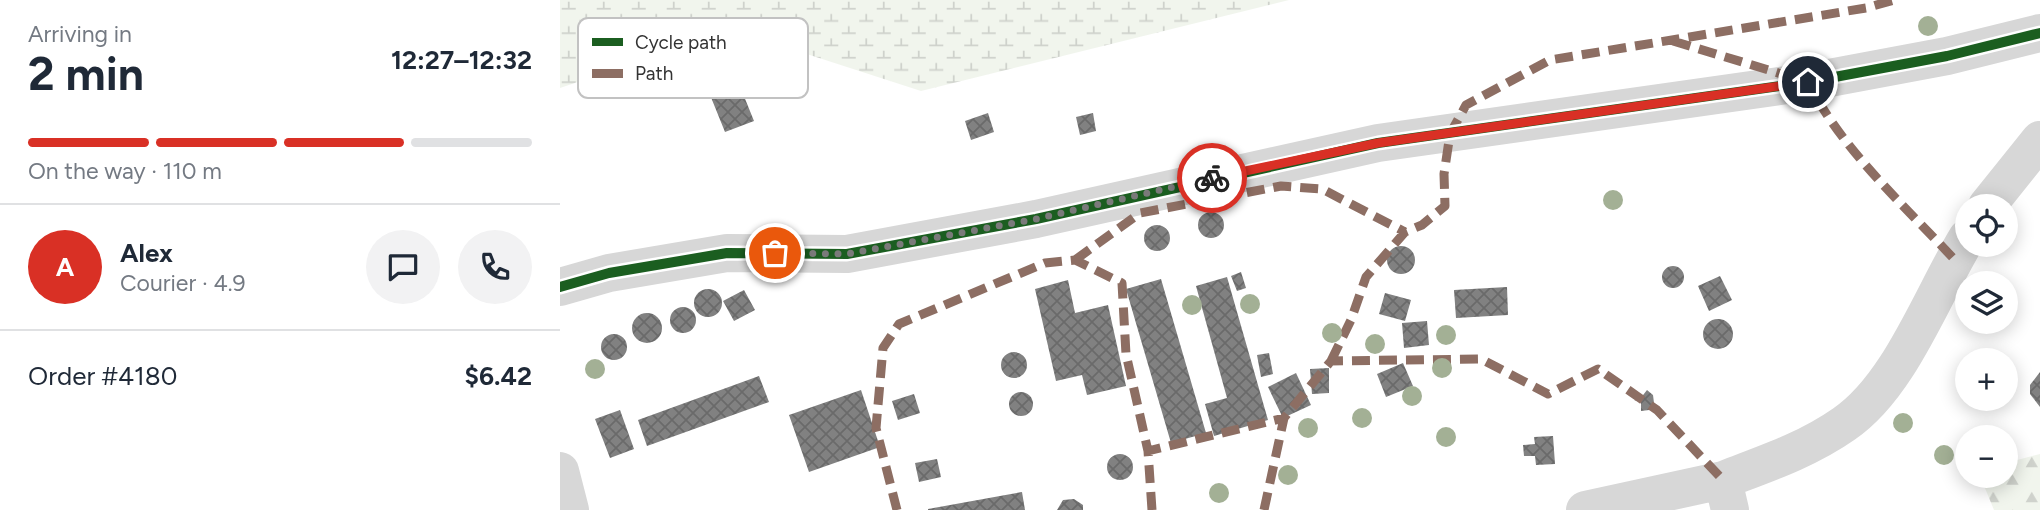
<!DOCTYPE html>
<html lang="en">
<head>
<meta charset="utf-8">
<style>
	:root { --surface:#fff; --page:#f2f2f3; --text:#1f2937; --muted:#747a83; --line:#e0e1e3; --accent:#d93025 }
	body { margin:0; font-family:Figtree,sans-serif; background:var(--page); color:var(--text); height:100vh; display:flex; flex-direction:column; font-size:26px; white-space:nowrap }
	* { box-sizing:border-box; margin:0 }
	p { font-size:23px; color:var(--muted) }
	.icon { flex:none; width:38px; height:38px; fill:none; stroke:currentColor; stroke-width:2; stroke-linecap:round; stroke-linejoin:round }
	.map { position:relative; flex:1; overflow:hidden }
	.side { display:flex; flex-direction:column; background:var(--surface); width:560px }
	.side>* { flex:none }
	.tools { position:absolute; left:1395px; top:194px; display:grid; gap:14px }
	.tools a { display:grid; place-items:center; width:63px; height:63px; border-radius:50%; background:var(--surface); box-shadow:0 4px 18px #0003; font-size:35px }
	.pin { position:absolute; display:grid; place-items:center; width:60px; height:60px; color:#fff; margin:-30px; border:4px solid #fff; border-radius:50%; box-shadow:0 2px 7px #0007 }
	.courier { position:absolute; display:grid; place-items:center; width:70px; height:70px; margin:-35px; border:5px solid #d93025; border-radius:50%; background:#fff; color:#222; box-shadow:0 2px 9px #0007 }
	.summary em { font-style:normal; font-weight:700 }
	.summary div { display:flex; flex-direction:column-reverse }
	.summary { display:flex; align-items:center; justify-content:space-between; height:119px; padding:0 28px }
	h1 { font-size:46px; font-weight:700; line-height:52px }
	.bar { display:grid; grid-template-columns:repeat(4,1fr); gap:10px 7px; align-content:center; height:84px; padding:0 28px }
	.bar i { height:9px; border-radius:5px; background:var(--line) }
	.bar .current { background:var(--accent) }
	.bar p { grid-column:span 4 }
	.line { display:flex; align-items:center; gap:18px; padding:0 28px; border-top:2px solid var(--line) }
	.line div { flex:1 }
	.round { display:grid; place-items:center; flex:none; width:74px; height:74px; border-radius:37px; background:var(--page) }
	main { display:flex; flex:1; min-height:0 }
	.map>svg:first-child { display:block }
	.forest { fill:url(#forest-firs) }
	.wetland { fill:url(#wetland-marsh) }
	.building { fill:url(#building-cross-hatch) }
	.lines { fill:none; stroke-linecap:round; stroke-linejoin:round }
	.minor { stroke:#d7d7d7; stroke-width:38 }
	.quiet { stroke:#8d6e63; stroke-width:9; stroke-dasharray:18 9; stroke-linecap:butt }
	.cycleway-casing { stroke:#fff; stroke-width:15 }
	.cycleway { stroke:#1b5e20; stroke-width:10 }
	.tree { fill:#a3b095 }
	.done { stroke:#7a7a7a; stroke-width:7; stroke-dasharray:0 12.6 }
	.route { stroke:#d93025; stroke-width:9 }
	.key { fill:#fff; stroke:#c2c2c2; stroke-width:2 }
	.key-label { font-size:19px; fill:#333 }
</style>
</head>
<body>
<main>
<section class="side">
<div class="summary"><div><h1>2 min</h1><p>Arriving in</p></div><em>12:27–12:32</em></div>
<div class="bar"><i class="current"></i><i class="current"></i><i class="current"></i><i></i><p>On the way · 110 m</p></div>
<div class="line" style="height:126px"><b class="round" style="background:var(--accent);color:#fff">A</b><div><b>Alex</b><p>Courier · 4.9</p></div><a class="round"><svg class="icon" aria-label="chat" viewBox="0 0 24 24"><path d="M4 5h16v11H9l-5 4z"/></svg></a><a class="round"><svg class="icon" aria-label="phone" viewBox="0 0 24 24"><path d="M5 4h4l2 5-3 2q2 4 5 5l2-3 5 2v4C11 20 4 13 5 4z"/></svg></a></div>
<div class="line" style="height:91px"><div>Order #4180</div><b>$6.42</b></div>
</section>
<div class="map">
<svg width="1480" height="510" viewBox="0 0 1480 510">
	<defs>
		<pattern id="forest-firs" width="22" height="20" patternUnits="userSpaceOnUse" patternTransform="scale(1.75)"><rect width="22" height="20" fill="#f1f5ed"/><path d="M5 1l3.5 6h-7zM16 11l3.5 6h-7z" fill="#cfd2cc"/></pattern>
		<pattern id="wetland-marsh" width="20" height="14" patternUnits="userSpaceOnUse" patternTransform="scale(1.75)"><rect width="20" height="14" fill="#f1f5ed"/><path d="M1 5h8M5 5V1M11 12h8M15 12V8" fill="none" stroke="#cfd2cc"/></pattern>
		<pattern id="building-cross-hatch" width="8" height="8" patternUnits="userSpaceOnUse" patternTransform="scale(1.75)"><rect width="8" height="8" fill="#818181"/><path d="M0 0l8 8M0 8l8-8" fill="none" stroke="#6a6a6a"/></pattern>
	</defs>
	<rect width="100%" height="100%" fill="#fff"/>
	<!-- forest -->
	<path class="forest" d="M 1480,454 L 1480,510 L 1434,510 L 1420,476 L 1446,476 L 1446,463 Z"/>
	<!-- wetland -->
	<path class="wetland" d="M 0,0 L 729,0 L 361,91 L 173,30 L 0,88 Z"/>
	<!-- building -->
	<path class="building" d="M 173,69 L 194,121 L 165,132 L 144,80 Z
		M 428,113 L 434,132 L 411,140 L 405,121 Z
		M 533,113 L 536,131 L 520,135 L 516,117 Z
		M638 225a13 13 0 1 1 26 0a13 13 0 1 1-26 0Z
		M584 238a13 13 0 1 1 26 0a13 13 0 1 1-26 0Z
		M827 260a14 14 0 1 1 28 0a14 14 0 1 1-28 0Z
		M1102 277a11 11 0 1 1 22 0a11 11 0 1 1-22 0Z
		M 681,272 L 686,288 L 677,291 L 671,276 Z
		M 1160,276 L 1172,300 L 1149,311 L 1138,286 Z
		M 667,277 L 708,420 L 654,436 L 645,404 L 667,398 L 636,286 Z
		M 601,279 L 646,433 L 611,443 L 566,289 Z
		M 508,280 L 515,313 L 548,305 L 566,386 L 527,395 L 522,375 L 496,381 L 475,289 Z
		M 947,287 L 948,315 L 896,318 L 894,290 Z
		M134 303a14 14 0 1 1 28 0a14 14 0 1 1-28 0Z
		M 184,290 L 195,310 L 174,321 L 163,301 Z
		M 825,293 L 851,300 L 845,321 L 819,314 Z
		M110 320a13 13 0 1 1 26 0a13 13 0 1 1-26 0Z
		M72 328a15 15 0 1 1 30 0a15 15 0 1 1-30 0Z
		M1143 334a15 15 0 1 1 30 0a15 15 0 1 1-30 0Z
		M 867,321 L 869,345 L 844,348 L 842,323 Z
		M41 347a13 13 0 1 1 26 0a13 13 0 1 1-26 0Z
		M441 365a13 13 0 1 1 26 0a13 13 0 1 1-26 0Z
		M 709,353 L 713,374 L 701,377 L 697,355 Z
		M 843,363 L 853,386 L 826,397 L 817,374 Z
		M 769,368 L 769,393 L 752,394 L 750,369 Z
		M 1480,372 L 1480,407 L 1470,394 L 1470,385 Z
		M 736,373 L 751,405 L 723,418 L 708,387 Z
		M 199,376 L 209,402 L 87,446 L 78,420 Z
		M 301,390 L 320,447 L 249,472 L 229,415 Z
		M 1087,390 L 1093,395 L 1094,403 L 1089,410 L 1081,411 L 1081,401 L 1074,401 L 1080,399 Z
		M449 404a12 12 0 1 1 24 0a12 12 0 1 1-24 0Z
		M 354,394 L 360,413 L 338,420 L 332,401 Z
		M 60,410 L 74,449 L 50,458 L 35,419 Z
		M 993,436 L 995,464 L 976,465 L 975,456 L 964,456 L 963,445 L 975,444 L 974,437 Z
		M547 467a13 13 0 1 1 26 0a13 13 0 1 1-26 0Z
		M 377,459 L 381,477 L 359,482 L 355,463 Z
		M 462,492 L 465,510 L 368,510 L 368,509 Z
		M 514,499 L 523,505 L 523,510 L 497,510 L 503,500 Z"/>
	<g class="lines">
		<!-- minor -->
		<path class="minor" d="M 1427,206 L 1480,140
			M 0,287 L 49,273 L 167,253 L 287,254 L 476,219 L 818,143 L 1248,82 L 1387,56 L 1480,33
			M 0,471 L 10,510
			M 1025,510 L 1163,480
			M 1170,510 L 1163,480 C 1205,464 1247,450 1284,424 C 1340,386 1372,295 1407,238"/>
		<!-- quiet -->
		<path class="quiet" d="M 1113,41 L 1248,82 C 1282,150 1343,204 1394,259
			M 515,260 L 580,213 L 721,186 L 762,189 L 845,232
			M 771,361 L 791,320 L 806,277 L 845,232 L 862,225 L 885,206 L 884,174 L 890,134 L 906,105 L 990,60 L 1306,8 L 1334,0
			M 337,510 L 316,428 L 323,348 L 339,324 L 485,263 L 515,260 L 562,283 L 566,354 L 588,451
			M 592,510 L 588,451 L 724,418
			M 704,510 L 724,418 L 771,361 L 921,359 L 988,394 L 1038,369 L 1097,410 L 1163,480"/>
		<!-- cycleway casing -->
		<g class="cycleway-casing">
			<path id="cycleway" d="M 0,287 L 49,273 L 167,253 L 287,254 L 476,219 L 818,143 L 1248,82 L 1387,56 L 1480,33"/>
		</g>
		<!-- cycleway -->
		<use href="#cycleway" class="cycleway"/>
	</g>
	<!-- trees -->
	<g class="tree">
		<circle cx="1368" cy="26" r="10"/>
		<circle cx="1053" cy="200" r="10"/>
		<circle cx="690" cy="304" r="10"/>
		<circle cx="632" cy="305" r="10"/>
		<circle cx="772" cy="333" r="10"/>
		<circle cx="886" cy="335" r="10"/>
		<circle cx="815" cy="344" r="10"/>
		<circle cx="882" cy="368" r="10"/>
		<circle cx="35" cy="369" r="10"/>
		<circle cx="852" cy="396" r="10"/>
		<circle cx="802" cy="418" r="10"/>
		<circle cx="1343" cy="423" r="10"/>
		<circle cx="748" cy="428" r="10"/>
		<circle cx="886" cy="437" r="10"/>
		<circle cx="1384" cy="455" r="10"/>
		<circle cx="728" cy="475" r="10"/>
		<circle cx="659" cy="493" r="10"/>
	</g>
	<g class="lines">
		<!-- done -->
		<path class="done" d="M 215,253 L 287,254 L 476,219 L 652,178"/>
		<!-- route -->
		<path class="route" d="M 652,178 L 818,143 L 1248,82"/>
	</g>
	<!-- legend -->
	<rect x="18" y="18" width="230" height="80" rx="10" class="key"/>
	<rect x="32" y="38" width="31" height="8" fill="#1b5e20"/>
	<rect x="32" y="69" width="31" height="9" fill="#8d6e63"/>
	<g class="key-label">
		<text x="75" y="49">Cycle path</text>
		<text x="75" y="80">Path</text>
	</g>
</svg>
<div class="tools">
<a><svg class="icon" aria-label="locate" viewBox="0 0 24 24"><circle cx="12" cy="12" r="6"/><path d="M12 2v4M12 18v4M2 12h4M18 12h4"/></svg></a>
<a><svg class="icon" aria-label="layers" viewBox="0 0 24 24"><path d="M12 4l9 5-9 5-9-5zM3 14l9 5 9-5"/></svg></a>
<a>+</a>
<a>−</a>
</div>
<div class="pin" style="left:215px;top:253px;background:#ea580c"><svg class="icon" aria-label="bag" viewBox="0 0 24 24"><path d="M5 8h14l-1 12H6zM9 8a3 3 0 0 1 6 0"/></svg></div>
<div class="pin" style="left:1248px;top:82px;background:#1f2937"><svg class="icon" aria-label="home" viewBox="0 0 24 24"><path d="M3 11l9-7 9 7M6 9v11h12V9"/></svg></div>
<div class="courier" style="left:652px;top:178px"><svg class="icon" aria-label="bike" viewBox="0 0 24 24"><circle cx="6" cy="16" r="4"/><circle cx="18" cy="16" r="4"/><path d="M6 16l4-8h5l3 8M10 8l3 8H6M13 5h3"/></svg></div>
</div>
</main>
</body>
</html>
